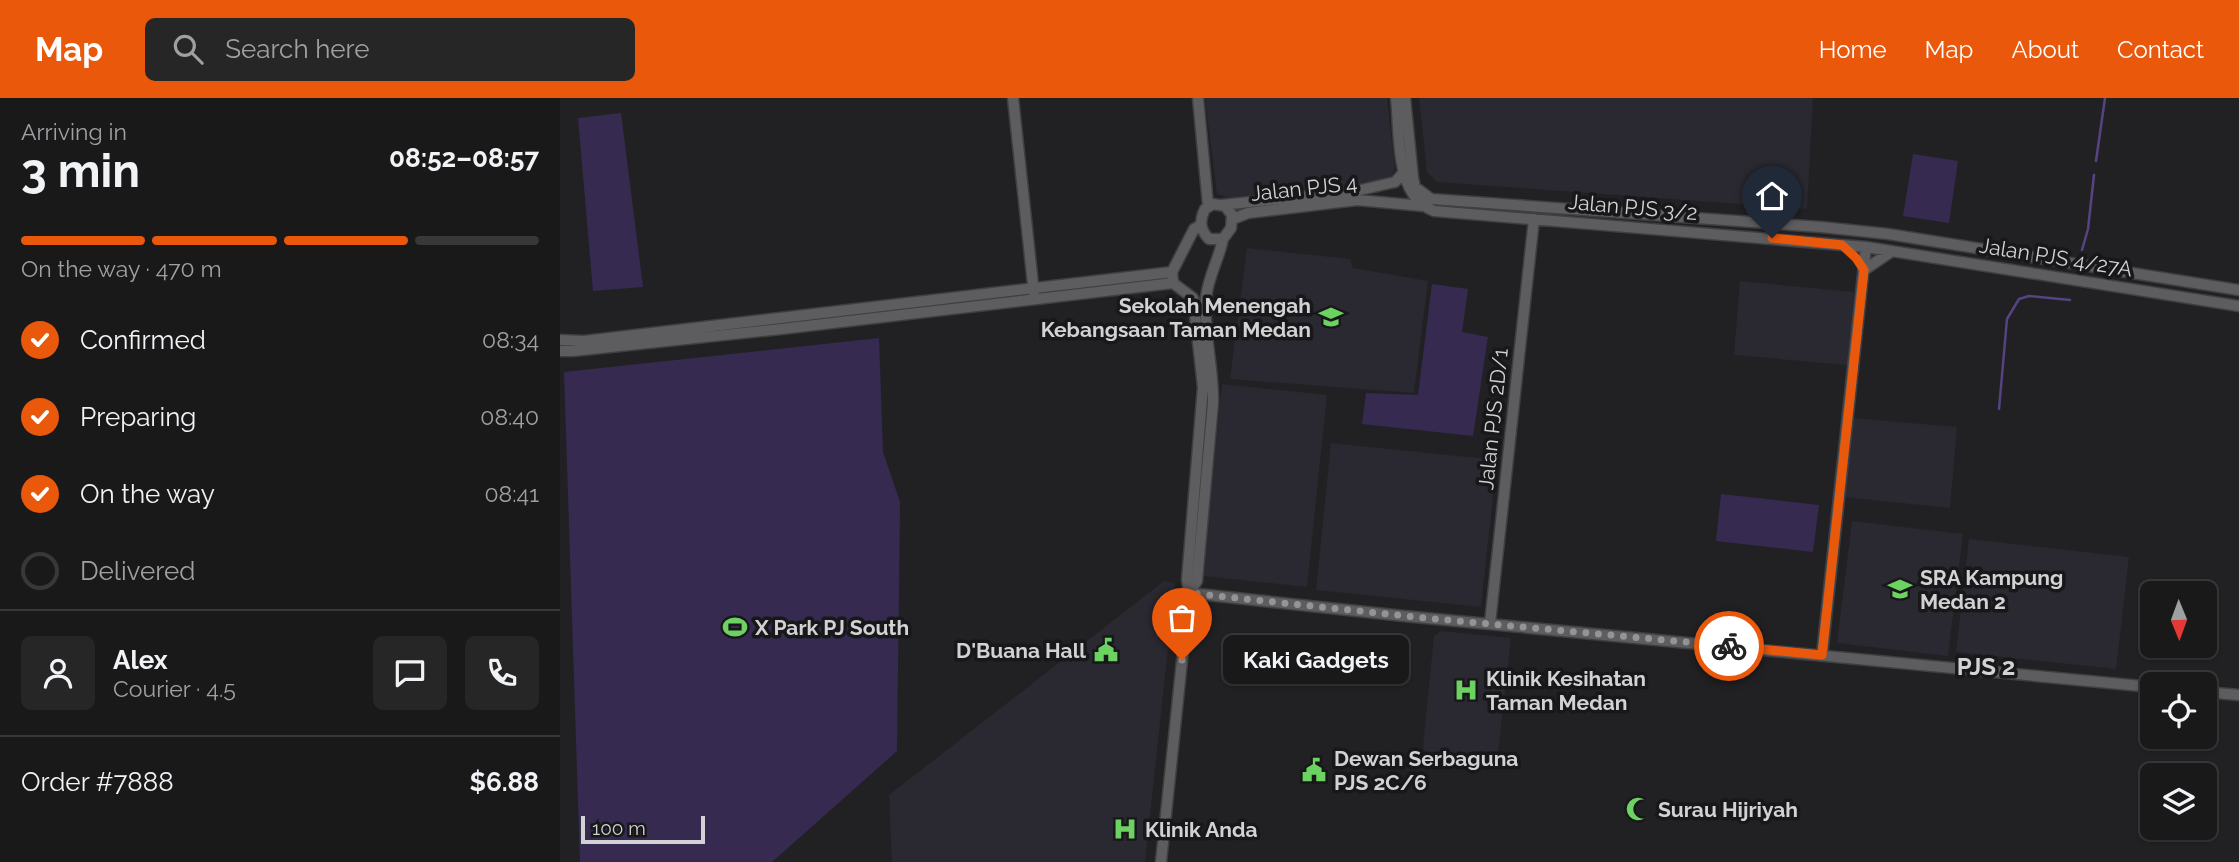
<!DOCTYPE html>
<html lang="en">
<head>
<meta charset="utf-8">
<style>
	:root { --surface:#19191a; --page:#262627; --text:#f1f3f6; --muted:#9fa0a2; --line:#373839; --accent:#ea580c }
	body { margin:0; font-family:Raleway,sans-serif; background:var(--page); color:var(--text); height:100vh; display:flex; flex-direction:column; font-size:26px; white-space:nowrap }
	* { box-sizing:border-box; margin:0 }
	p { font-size:23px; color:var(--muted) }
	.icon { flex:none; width:38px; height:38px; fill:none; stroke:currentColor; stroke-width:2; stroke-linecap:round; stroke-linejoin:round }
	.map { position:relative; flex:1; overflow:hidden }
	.sheet { display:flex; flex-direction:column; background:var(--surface); width:560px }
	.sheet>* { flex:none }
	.needle { width:46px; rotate:179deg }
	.fabs { position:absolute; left:1580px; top:483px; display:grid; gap:14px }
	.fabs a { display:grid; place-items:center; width:77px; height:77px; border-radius:10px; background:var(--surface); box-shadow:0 2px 5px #0004,0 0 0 2px var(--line); font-size:35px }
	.scale { position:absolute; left:21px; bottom:18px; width:124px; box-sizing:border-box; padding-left:7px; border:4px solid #d2d1d3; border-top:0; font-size:19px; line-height:24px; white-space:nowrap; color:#d2d1d3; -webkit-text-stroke:5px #181719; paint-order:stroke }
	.pin { position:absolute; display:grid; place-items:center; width:60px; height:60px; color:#fff; margin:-72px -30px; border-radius:50% 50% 50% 0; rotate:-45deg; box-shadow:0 0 7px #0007 }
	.pin .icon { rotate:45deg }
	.courier { position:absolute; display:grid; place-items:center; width:70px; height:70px; margin:-35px; border:5px solid #ea580c; border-radius:50%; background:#fff; color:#222; box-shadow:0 2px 9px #0007 }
	.bubble { position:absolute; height:49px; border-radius:10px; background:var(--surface); box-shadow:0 2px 5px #0004,0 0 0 2px var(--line); font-size:23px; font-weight:700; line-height:49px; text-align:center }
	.summary em { font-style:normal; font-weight:700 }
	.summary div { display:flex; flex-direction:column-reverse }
	.summary { display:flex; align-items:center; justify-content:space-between; height:119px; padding:0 21px }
	h1 { font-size:46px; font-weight:700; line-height:52px }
	.bar { display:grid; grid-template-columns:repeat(4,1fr); gap:10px 7px; align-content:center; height:84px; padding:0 21px }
	.bar i { height:9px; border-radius:5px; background:var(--line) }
	.bar .selected { background:var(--accent) }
	.bar p { grid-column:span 4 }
	.line { display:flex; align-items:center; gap:18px; padding:0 21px; border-top:2px solid var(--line) }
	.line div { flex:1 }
	.round { display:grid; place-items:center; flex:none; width:74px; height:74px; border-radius:10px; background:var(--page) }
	ol { padding:0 21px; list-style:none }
	li { display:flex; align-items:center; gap:21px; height:77px }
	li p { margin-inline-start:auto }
	li .icon { padding:7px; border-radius:50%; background:var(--accent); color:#fff; stroke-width:4 }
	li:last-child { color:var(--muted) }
	li i { width:38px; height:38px; border:4px solid var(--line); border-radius:50% }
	header { display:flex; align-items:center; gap:42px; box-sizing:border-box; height:98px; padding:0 35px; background:var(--accent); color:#fff }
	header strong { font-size:33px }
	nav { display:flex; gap:38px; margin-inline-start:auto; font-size:24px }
	.search { width:490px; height:63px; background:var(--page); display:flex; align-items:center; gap:18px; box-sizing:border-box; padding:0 24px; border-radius:10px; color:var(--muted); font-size:26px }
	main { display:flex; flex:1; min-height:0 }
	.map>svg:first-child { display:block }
	.built { fill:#2a2830 }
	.green { fill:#362a51 }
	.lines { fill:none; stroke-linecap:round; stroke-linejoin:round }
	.stream { stroke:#564381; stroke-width:2.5 }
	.secondary-casing { stroke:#3f3e40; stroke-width:13 }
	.secondary { stroke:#5d5c5f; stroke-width:10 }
	.done { stroke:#949395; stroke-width:7; stroke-dasharray:0 12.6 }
	.route { stroke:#ea580c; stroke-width:9 }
	.labels { text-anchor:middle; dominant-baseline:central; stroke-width:7; stroke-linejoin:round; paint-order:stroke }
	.street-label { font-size:21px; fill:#d2d1d3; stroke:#181719 }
	.poi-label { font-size:21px; font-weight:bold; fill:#d2d1d3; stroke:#181719; text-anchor:start }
	.quarter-label { font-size:24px; font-weight:bold; fill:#d2d1d3; stroke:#181719 }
</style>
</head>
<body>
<header>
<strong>Map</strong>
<div class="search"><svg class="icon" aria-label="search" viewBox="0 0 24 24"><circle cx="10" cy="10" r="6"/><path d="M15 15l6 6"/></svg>Search here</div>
<nav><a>Home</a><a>Map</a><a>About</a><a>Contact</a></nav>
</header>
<main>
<section class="sheet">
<div class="summary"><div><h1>3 min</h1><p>Arriving in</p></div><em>08:52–08:57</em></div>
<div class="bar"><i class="selected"></i><i class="selected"></i><i class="selected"></i><i></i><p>On the way · 470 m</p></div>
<ol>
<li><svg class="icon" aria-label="check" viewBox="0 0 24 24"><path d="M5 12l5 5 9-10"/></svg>Confirmed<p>08:34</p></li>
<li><svg class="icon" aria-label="check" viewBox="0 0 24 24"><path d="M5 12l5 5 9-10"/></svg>Preparing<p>08:40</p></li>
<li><svg class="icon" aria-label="check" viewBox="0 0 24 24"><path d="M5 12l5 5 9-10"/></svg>On the way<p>08:41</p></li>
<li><i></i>Delivered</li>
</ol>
<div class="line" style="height:126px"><a class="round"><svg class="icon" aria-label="person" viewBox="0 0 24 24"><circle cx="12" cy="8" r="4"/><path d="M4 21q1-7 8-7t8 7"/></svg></a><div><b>Alex</b><p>Courier · 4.5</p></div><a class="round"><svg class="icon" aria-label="chat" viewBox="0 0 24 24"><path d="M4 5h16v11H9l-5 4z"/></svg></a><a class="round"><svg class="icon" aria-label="phone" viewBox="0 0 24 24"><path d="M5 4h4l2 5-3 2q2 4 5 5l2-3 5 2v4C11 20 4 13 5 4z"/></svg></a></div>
<div class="line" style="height:91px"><div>Order #7888</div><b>$6.88</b></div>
</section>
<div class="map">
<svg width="1679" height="764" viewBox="0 0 1679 764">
	<rect width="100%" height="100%" fill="#212123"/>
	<!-- built -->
	<path class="built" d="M 645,0 L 827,0 L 835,71 L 829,82 L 668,100 L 657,96 Z
		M 859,0 L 1253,0 L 1247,111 L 877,84 L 867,74 Z
		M 687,150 L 790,161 L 793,170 L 868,183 L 854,295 L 670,281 Z
		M 1180,183 L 1294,194 L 1287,267 L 1174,257 Z
		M 662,286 L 767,297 L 747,489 L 642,478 Z
		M 1292,320 L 1397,329 L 1390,410 L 1283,399 Z
		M 771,345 L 937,362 L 921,509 L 756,492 Z
		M 1292,423 L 1403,436 L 1388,558 L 1277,545 Z
		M 1409,441 L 1569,459 L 1556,571 L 1396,554 Z
		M 604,483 L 615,485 L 585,764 L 332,764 L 329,697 Z
		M 881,533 L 951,540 L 937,664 L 869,658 L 863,649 L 874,538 Z"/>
	<!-- green -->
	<path class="green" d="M 61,15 L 83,189 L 33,193 L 18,20 Z
		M 1353,56 L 1398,63 L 1389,125 L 1343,118 Z
		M 872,186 L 908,191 L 902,234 L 928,239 L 913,338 L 802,326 L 806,295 L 858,297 Z
		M 319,240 L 323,354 L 340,404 L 337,653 L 212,764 L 20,764 L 4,274 Z
		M 1161,396 L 1259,407 L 1253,454 L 1156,443 Z"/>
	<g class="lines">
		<!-- stream -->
		<path class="stream" d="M 1536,63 L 1545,0
			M 1522,152 L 1528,131 L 1534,77
			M 1439,311 L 1447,221 L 1459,201 L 1469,198 L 1510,202"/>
		<!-- secondary casing -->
		<g class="secondary-casing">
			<path id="secondary" d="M 453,0 L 474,196
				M 638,0 L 648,107
				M 836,0 C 840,36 834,98 874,113 L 1306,149 L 1679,208
				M 845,0 L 853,80 L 855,89 L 871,101 L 1261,129 L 1328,136 L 1679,192
				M 1191,95 L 1198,112 L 1211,126
				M 653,106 L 665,108 L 672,117 L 671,130 L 663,141 L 649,141 C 640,132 639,123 645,111 Z
				M 661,107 L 796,93 L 835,84 L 843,75
				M 673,121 L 688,115 L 797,102 L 863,108
				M 1304,172 L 1332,153
				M 0,242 L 24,243 L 612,174
				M 0,253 L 13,253 L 221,231 L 613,185
				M 629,495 L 844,518 L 1592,589
				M 629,495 L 637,483 L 653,305 C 654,270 643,235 646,200 C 648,179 659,161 663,141
				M 930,525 L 974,121
				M 1262,557 L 1306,149
				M 1645,594 L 1679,597
				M 601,764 L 629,495 L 627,482 L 643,289 L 633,200 L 613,185 L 612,174 L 634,131 L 641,127"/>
		</g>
		<!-- secondary -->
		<use href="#secondary" class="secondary"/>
	</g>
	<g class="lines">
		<!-- done -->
		<path class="done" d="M 622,562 L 629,495 L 865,520 L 1169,548"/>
		<!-- route -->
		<path class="route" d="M 1169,548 L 1262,557 L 1304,172 L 1296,160 L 1282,147 L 1212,140"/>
	</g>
	<!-- icons -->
	<defs>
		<g id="school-bare" transform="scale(1.89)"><path d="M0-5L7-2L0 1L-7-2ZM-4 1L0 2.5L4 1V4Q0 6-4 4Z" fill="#6cd362" stroke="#181719" stroke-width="2.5" paint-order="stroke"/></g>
		<g id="stadium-bare" transform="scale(1.89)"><path d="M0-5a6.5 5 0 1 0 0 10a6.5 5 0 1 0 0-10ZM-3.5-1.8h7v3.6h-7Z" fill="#6cd362" stroke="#181719" stroke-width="2.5" paint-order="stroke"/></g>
		<g id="civic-bare" transform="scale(1.89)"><path d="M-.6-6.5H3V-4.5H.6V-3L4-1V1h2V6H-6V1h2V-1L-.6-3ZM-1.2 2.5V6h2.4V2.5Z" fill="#6cd362" stroke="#181719" stroke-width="2.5" paint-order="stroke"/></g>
		<g id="hospital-bare" transform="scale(1.89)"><path d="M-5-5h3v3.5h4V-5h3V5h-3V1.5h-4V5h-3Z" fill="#6cd362" stroke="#181719" stroke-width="2.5" paint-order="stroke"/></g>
		<g id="mosque-bare" transform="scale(1.89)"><path d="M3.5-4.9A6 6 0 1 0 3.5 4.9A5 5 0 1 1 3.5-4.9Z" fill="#6cd362" stroke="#181719" stroke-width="2.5" paint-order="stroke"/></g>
	</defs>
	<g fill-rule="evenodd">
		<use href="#school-bare" x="771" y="219"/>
		<use href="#school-bare" x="1340" y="491"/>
		<use href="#stadium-bare" x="175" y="529"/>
		<use href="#civic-bare" x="546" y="552"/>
		<use href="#hospital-bare" x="906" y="592"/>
		<use href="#civic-bare" x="754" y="672"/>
		<use href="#mosque-bare" x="1078" y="711"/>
		<use href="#hospital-bare" x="565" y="731"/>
	</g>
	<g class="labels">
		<!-- street labels -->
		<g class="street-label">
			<text transform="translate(744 90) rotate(-6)">Jalan PJS 4</text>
			<text transform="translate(1073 109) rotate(5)">Jalan PJS 3/2</text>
			<text transform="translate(1496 159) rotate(9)">Jalan PJS 4/27A</text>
			<text transform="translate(933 321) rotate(-84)">Jalan PJS 2D/1</text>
		</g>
		<!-- poi labels -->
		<g class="poi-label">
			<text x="751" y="207" text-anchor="end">Sekolah Menengah<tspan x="751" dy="24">Kebangsaan Taman Medan</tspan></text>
			<text x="1360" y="479">SRA Kampung<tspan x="1360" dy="24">Medan 2</tspan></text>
			<text x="195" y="529">X Park PJ South</text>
			<text x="526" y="552" text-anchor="end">D'Buana Hall</text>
			<text x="926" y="580">Klinik Kesihatan<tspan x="926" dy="24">Taman Medan</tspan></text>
			<text x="774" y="660">Dewan Serbaguna<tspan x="774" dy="24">PJS 2C/6</tspan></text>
			<text x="1098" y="711">Surau Hijriyah</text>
			<text x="585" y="731">Klinik Anda</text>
		</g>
		<!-- quarter labels -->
		<g class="quarter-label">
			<text x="1426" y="568">PJS 2</text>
		</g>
	</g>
</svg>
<div class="fabs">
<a><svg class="needle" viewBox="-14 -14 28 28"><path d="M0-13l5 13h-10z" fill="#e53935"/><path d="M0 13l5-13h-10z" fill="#9fa0a2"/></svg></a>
<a><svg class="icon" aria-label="locate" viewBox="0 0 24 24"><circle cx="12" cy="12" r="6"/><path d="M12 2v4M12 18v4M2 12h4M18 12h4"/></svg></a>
<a><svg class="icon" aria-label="layers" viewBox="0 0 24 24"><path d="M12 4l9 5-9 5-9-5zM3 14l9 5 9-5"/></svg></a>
</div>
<div class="scale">100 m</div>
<div class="pin" style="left:622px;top:562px;background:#ea580c"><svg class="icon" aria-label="bag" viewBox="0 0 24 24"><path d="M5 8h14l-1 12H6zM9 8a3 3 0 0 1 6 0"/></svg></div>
<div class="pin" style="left:1212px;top:140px;background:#1f2937"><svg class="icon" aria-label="home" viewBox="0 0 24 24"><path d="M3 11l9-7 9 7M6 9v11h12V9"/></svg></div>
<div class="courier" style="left:1169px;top:548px"><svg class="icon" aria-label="bike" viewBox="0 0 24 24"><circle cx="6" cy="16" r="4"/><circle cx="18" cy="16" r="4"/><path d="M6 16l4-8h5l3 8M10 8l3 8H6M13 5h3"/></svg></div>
<div class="bubble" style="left:663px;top:537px;width:186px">Kaki Gadgets</div>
</div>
</main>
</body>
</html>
